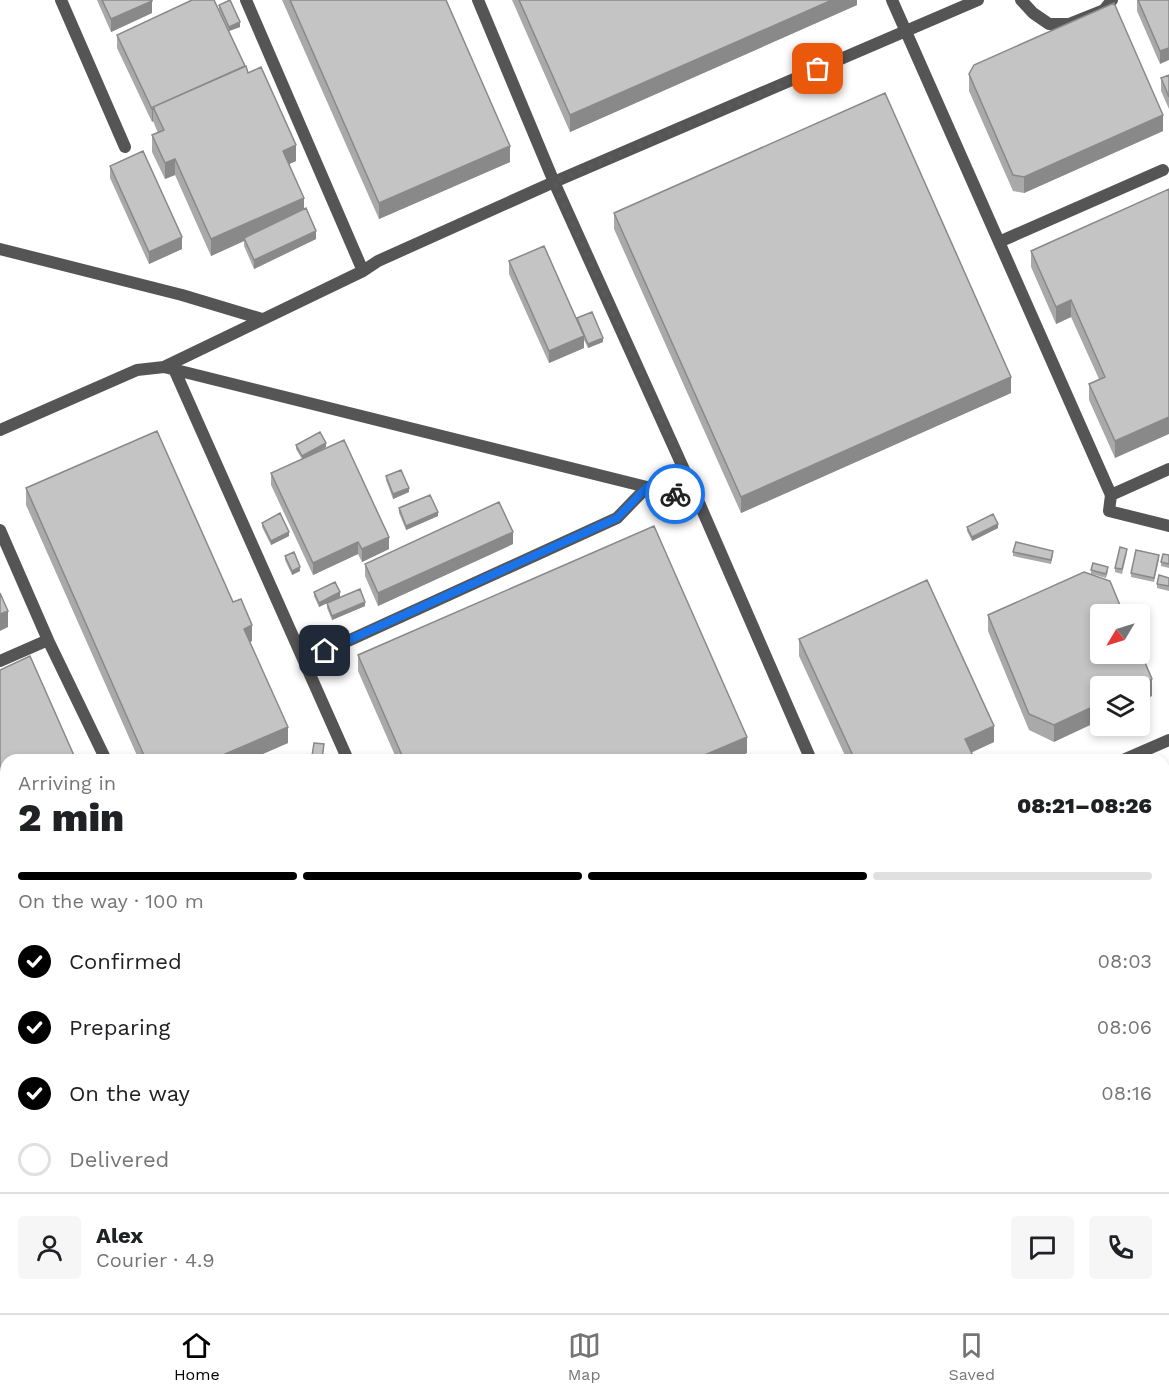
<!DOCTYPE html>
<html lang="en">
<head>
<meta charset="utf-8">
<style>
	:root { --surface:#fff; --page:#f6f6f6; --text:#202124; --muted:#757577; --line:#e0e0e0; --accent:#000 }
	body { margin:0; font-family:"Work Sans",sans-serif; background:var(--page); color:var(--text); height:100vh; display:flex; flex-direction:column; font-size:22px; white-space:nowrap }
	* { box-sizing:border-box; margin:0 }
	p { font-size:20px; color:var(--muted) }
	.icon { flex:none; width:33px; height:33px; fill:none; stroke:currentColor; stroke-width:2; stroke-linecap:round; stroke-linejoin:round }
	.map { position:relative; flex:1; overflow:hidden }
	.sheet { position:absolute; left:0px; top:754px; width:1170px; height:560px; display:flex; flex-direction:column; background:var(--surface); border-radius:18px 18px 0 0; box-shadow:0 3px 9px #0003 }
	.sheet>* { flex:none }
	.needle { width:39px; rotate:232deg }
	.buttons { position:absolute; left:1090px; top:604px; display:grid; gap:12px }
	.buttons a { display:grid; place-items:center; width:60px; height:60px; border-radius:6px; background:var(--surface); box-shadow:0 3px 9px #0003; font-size:30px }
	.pin { position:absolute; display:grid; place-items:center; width:51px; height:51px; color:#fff; margin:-26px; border-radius:12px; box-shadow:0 3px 9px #0006 }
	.courier { position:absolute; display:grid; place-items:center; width:60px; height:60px; margin:-30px; border:4px solid #1a73e8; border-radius:50%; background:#fff; color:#222; box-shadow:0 2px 8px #0007 }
	.overview em { font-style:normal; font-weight:800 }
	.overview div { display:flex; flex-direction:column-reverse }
	.overview { display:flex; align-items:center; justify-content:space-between; height:102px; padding:0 18px }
	h1 { font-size:39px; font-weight:800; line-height:45px }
	.bar { display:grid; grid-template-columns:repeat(4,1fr); gap:9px 6px; align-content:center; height:72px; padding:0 18px }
	.bar i { height:8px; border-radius:4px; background:var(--line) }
	.bar .selected { background:var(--accent) }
	.bar p { grid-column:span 4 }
	.line { display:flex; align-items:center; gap:15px; padding:0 18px; border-top:2px solid var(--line) }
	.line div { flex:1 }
	.round { display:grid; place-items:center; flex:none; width:63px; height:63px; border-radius:6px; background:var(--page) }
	ol { padding:0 18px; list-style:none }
	li { display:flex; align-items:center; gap:18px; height:66px }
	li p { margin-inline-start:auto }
	li .icon { padding:6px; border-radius:50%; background:var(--accent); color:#fff; stroke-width:4 }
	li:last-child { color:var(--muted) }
	li i { width:33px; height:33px; border:3px solid var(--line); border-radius:50% }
	.tab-bar { display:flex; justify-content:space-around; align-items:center; height:84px; border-top:2px solid var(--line); background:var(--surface); font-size:16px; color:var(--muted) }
	.tab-bar a { display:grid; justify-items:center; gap:3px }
	.tab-bar .selected { color:var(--accent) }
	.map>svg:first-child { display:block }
	.water { fill:#a3a3a3 }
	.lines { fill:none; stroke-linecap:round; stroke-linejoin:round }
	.lane { stroke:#555; stroke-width:12 }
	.secondary { stroke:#222; stroke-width:12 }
	.wall { fill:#a9a9a9 }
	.shaded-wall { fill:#898989 }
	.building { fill:#c4c4c4; stroke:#898989; stroke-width:1.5 }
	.done { stroke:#595959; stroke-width:6; stroke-dasharray:0 10.8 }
	.route { stroke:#1a73e8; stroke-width:8 }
</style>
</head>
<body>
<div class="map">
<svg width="1169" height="1313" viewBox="0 0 1169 1313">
	<rect width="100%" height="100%" fill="#fff"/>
	<!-- water -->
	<path class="water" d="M 0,960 L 6,960 L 6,1037 L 0,1037 Z
		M 1164,987 L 1169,987 L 1169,1106 L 1164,1106 Z"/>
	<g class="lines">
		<!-- lane -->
		<path class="lane" d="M 61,0 L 125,147
			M 246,0 L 363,271
			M 478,0 L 554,182 L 700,505 L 811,760
			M 892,0 L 1111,495 L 1109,511 L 1169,526
			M 1021,0 L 1033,13 L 1049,24 L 1069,24 L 1104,10 L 1112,0
			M 999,242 L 1163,170
			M 0,249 L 182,295 L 262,319
			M 164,367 L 363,271 L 378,261 L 554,182 L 978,0
			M 174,369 L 348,760
			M 0,430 L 137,370 L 164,367 L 679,495 L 700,505
			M 1111,495 L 1169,469
			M 0,530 L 48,640 L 106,760
			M 0,661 L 48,640
			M 304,661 L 617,518 L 647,487
			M 1123,760 L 1169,740"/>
		<!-- secondary -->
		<path class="secondary" d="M 0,918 L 6,918
			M 1164,947 L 1169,947"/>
	</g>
	<!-- wall -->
	<path class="wall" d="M 97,0 L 152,0 L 152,13 L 111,32 Z
		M 282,0 L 446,0 L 510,162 L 379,219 Z
		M 512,0 L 857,0 L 857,5 L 570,132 Z
		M 1137,0 L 1169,0 L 1160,64 L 1137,11 Z
		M 219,5 L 240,27 L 229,31 L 219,9 Z
		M 117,35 L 248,73 L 296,161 L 289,164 L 304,209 L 316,239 L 254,269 L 244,246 L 244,241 L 211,256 L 175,175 L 165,179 L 152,152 L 152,135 L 158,133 L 153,121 L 152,122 L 117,48 Z
		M 969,74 L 1163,131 L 1024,193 L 1013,191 L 969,91 Z
		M 1169,75 L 1169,109 L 1161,91 L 1161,78 Z
		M 110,166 L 182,249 L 149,264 L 110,178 Z
		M 1169,189 L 1115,458 L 1089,400 L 1089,384 L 1099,379 L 1071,317 L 1056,324 L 1031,267 L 1031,251 Z
		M 614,213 L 1011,393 L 741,513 L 614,229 Z
		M 509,261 L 603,342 L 588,348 L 584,340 L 584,348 L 549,363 L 509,274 Z
		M 296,445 L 326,447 L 319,451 L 389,549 L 362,562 L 358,554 L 313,575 L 271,485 L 271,473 L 302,459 L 296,449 Z
		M 386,476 L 409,492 L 393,499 L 386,480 Z
		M 26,488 L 233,602 L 252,641 L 250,642 L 288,743 L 249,760 L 139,760 L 26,505 Z
		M 399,508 L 438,516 L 406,530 L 399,513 Z
		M 262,523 L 289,536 L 271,545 L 262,527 Z
		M 967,527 L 998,528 L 972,541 L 967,531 Z
		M 513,544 L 378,606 L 365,576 L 365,564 Z
		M 1013,552 L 1053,555 L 1051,564 L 1013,556 Z
		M 1127,553 L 1122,574 L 1115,572 L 1115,568 Z
		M 1169,555 L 1169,568 L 1161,566 L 1161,562 Z
		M 285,556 L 300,571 L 292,575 L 285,560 Z
		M 1159,559 L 1154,582 L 1131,577 L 1131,573 Z
		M 1091,570 L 1108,571 L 1106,578 L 1092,574 L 1152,696 L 1140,701 L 1140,687 L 1054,742 L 1029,730 L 988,631 L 988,615 L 1091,574 Z
		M 1169,578 L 1169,591 L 1157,588 L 1157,584 Z
		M 314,592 L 340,597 L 319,607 L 314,596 Z
		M 327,603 L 365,606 L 332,620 L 327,608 Z
		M 799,639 L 994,742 L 971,753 L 975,760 L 847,760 L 799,656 Z
		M 358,655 L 747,753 L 731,760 L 397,760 L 358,671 Z
		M 0,670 L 6,760 L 6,863 L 0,850 Z
		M 324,748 L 322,760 L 312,760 L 312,756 Z
		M 1169,769 L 1169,852 L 1164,841 L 1164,771 Z
		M 1164,1132 L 1169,1133 L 1169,1195 L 1164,1193 Z
		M 0,1165 L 6,1167 L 6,1202 L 0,1200 Z"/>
	<!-- shaded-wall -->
	<path class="shaded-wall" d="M 832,0 L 857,0 L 857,5 L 570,132 L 570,115 Z
		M 152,1 L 152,13 L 111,32 L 111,19 Z
		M 240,22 L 240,27 L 229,31 L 229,27 Z
		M 1169,48 L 1169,60 L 1160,64 L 1160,51 Z
		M 152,109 L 153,109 L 153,121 L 152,122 Z
		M 1163,115 L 1163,131 L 1024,193 L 1024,177 Z
		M 296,145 L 296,161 L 283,167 L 283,151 Z
		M 510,146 L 510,162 L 379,219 L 379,203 Z
		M 175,159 L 175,175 L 165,179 L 165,163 Z
		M 304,198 L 304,214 L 244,238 L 244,241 L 211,256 L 211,239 Z
		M 316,231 L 316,239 L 254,269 L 254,260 Z
		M 182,237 L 182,249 L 149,264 L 149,252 Z
		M 1071,300 L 1071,317 L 1056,324 L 1056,307 Z
		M 584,336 L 584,348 L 549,363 L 549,351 Z
		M 603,338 L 603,342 L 588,348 L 588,344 Z
		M 1011,377 L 1011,393 L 741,513 L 741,497 Z
		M 1169,417 L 1169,434 L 1115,458 L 1115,441 Z
		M 326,443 L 326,447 L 302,460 L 302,456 Z
		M 409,488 L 409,492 L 393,499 L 393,494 Z
		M 438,512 L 438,516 L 406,530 L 406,526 Z
		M 998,524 L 998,528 L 972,541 L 972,537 Z
		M 289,532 L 289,536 L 271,545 L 271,541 Z
		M 513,532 L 513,544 L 378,606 L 378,593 Z
		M 389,537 L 389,549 L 362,562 L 362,549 Z
		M 358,542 L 358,554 L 313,575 L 313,563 Z
		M 300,567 L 300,571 L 292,575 L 292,571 Z
		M 340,592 L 340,597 L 319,607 L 319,603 Z
		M 365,602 L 365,606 L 332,620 L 332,616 Z
		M 8,611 L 8,627 L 0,631 L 0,614 Z
		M 252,625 L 252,641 L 244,645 L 244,629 Z
		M 1152,679 L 1152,696 L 1140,701 L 1140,687 L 1136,687 Z
		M 1101,703 L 1101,720 L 1054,742 L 1054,725 Z
		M 994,726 L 994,742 L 965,755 L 965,739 Z
		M 288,727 L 288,743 L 249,760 L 211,760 Z
		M 747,737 L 747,753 L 731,760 L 693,760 Z
		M 1169,891 L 1169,904 L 1165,906 L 1165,893 Z"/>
	<!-- building -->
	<path class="building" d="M 102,0 L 152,0 L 152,1 L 111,19 Z
		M 192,0 L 214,0 L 245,66 L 153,107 L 154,108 L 152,109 L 117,35 Z
		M 230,0 L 240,22 L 229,27 L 219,5 Z
		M 290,0 L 446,0 L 510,146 L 379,203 Z
		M 519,0 L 832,0 L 570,115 Z
		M 1138,0 L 1169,0 L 1169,48 L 1160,51 Z
		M 1114,3 L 1163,115 L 1024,177 L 1013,175 L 969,74 L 974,65 Z
		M 246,66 L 248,73 L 261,67 L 296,145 L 283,151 L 304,198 L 211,239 L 175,159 L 165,163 L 152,135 L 164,130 L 153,107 Z
		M 1169,75 L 1169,97 L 1161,78 Z
		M 885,93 L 1011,377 L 741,497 L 614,213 Z
		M 143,151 L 182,237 L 149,252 L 110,166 Z
		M 1169,189 L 1169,417 L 1115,441 L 1089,384 L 1105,377 L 1071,300 L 1056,307 L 1031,251 Z
		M 306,208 L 316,231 L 254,260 L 244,238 Z
		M 544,246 L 584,336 L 549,351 L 509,261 Z
		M 592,312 L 603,338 L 588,344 L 577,318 Z
		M 157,431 L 233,602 L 241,599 L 252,625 L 244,629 L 288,727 L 211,760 L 146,760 L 26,488 Z
		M 320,432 L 326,443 L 302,456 L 296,445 Z
		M 344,440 L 389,537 L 362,549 L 358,542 L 313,563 L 271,473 Z
		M 401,470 L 409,488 L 393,494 L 386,476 Z
		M 430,495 L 438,512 L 406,526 L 399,508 Z
		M 499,502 L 513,532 L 378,593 L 365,564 Z
		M 280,513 L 289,532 L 271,541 L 262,523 Z
		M 993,514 L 998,524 L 972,537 L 967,527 Z
		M 654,526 L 747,737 L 693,760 L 404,760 L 358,655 Z
		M 1016,542 L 1053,551 L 1051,560 L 1013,552 Z
		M 1120,547 L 1127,549 L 1122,569 L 1115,568 Z
		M 1136,550 L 1159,555 L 1154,578 L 1131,573 Z
		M 294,552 L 300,567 L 292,571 L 285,556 Z
		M 1163,554 L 1169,555 L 1169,564 L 1161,562 Z
		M 1093,563 L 1108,567 L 1106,574 L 1091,570 Z
		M 1084,572 L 1110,581 L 1124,615 L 1101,615 L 1101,654 L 1140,654 L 1140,651 L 1152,679 L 1136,687 L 1101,687 L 1101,703 L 1054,725 L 1029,714 L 988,615 Z
		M 1159,575 L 1169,578 L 1169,586 L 1157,584 Z
		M 927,580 L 994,726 L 965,739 L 975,760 L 855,760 L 799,639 Z
		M 335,582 L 340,592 L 319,603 L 314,592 Z
		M 360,589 L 365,602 L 332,616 L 327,603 Z
		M 0,593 L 8,611 L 0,614 Z
		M 30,656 L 76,760 L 6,760 L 6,847 L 0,834 L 0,670 Z
		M 314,743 L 324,744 L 322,758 L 312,756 Z
		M 1169,769 L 1169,839 L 1164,828 L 1164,771 Z
		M 1169,867 L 1169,891 L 1165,893 L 1164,870 Z
		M 1164,1132 L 1169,1133 L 1169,1178 L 1164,1176 Z
		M 0,1165 L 6,1167 L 6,1193 L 0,1192 Z"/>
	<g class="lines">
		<!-- done -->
		<path class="done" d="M 675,494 L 700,505 L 554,182 L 818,69"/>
		<!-- route -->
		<path class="route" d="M 325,651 L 617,518 L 647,487 L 675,494"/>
	</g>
</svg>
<div class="buttons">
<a><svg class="needle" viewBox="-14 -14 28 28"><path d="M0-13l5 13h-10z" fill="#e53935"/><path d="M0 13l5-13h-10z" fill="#757577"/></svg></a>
<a><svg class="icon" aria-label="layers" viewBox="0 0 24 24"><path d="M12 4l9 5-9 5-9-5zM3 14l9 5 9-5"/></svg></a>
</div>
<div class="pin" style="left:818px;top:69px;background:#ea580c"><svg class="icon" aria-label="bag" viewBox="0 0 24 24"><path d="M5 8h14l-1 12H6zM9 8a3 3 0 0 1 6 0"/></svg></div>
<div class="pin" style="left:325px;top:651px;background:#1f2937"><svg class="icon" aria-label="home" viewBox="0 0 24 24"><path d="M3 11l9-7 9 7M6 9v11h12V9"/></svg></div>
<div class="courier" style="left:675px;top:494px"><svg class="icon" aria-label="bike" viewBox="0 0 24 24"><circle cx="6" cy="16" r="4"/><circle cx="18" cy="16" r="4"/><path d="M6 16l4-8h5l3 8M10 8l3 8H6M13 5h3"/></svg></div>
<section class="sheet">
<div class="overview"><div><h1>2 min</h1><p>Arriving in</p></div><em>08:21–08:26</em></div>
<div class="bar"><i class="selected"></i><i class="selected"></i><i class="selected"></i><i></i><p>On the way · 100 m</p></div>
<ol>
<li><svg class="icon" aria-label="check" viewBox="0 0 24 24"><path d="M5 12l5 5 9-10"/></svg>Confirmed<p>08:03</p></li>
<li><svg class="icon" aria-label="check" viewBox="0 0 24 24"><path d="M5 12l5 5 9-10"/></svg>Preparing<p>08:06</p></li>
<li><svg class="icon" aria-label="check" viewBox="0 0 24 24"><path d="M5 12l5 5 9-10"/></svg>On the way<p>08:16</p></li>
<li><i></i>Delivered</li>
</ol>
<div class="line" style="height:108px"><a class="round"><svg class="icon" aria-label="person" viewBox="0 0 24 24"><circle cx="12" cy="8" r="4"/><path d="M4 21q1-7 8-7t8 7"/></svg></a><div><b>Alex</b><p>Courier · 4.9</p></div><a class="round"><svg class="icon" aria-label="chat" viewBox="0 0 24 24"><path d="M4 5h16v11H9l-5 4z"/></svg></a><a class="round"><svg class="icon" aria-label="phone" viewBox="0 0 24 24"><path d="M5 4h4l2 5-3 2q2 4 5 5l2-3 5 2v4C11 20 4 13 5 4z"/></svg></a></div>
</section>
</div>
<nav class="tab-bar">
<a class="selected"><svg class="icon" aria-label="home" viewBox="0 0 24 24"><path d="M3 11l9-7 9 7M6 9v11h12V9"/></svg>Home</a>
<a><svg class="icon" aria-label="map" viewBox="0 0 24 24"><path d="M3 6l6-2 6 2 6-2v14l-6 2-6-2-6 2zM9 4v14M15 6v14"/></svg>Map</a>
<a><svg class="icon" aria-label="saved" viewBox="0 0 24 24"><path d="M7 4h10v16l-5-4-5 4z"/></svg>Saved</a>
</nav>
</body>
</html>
